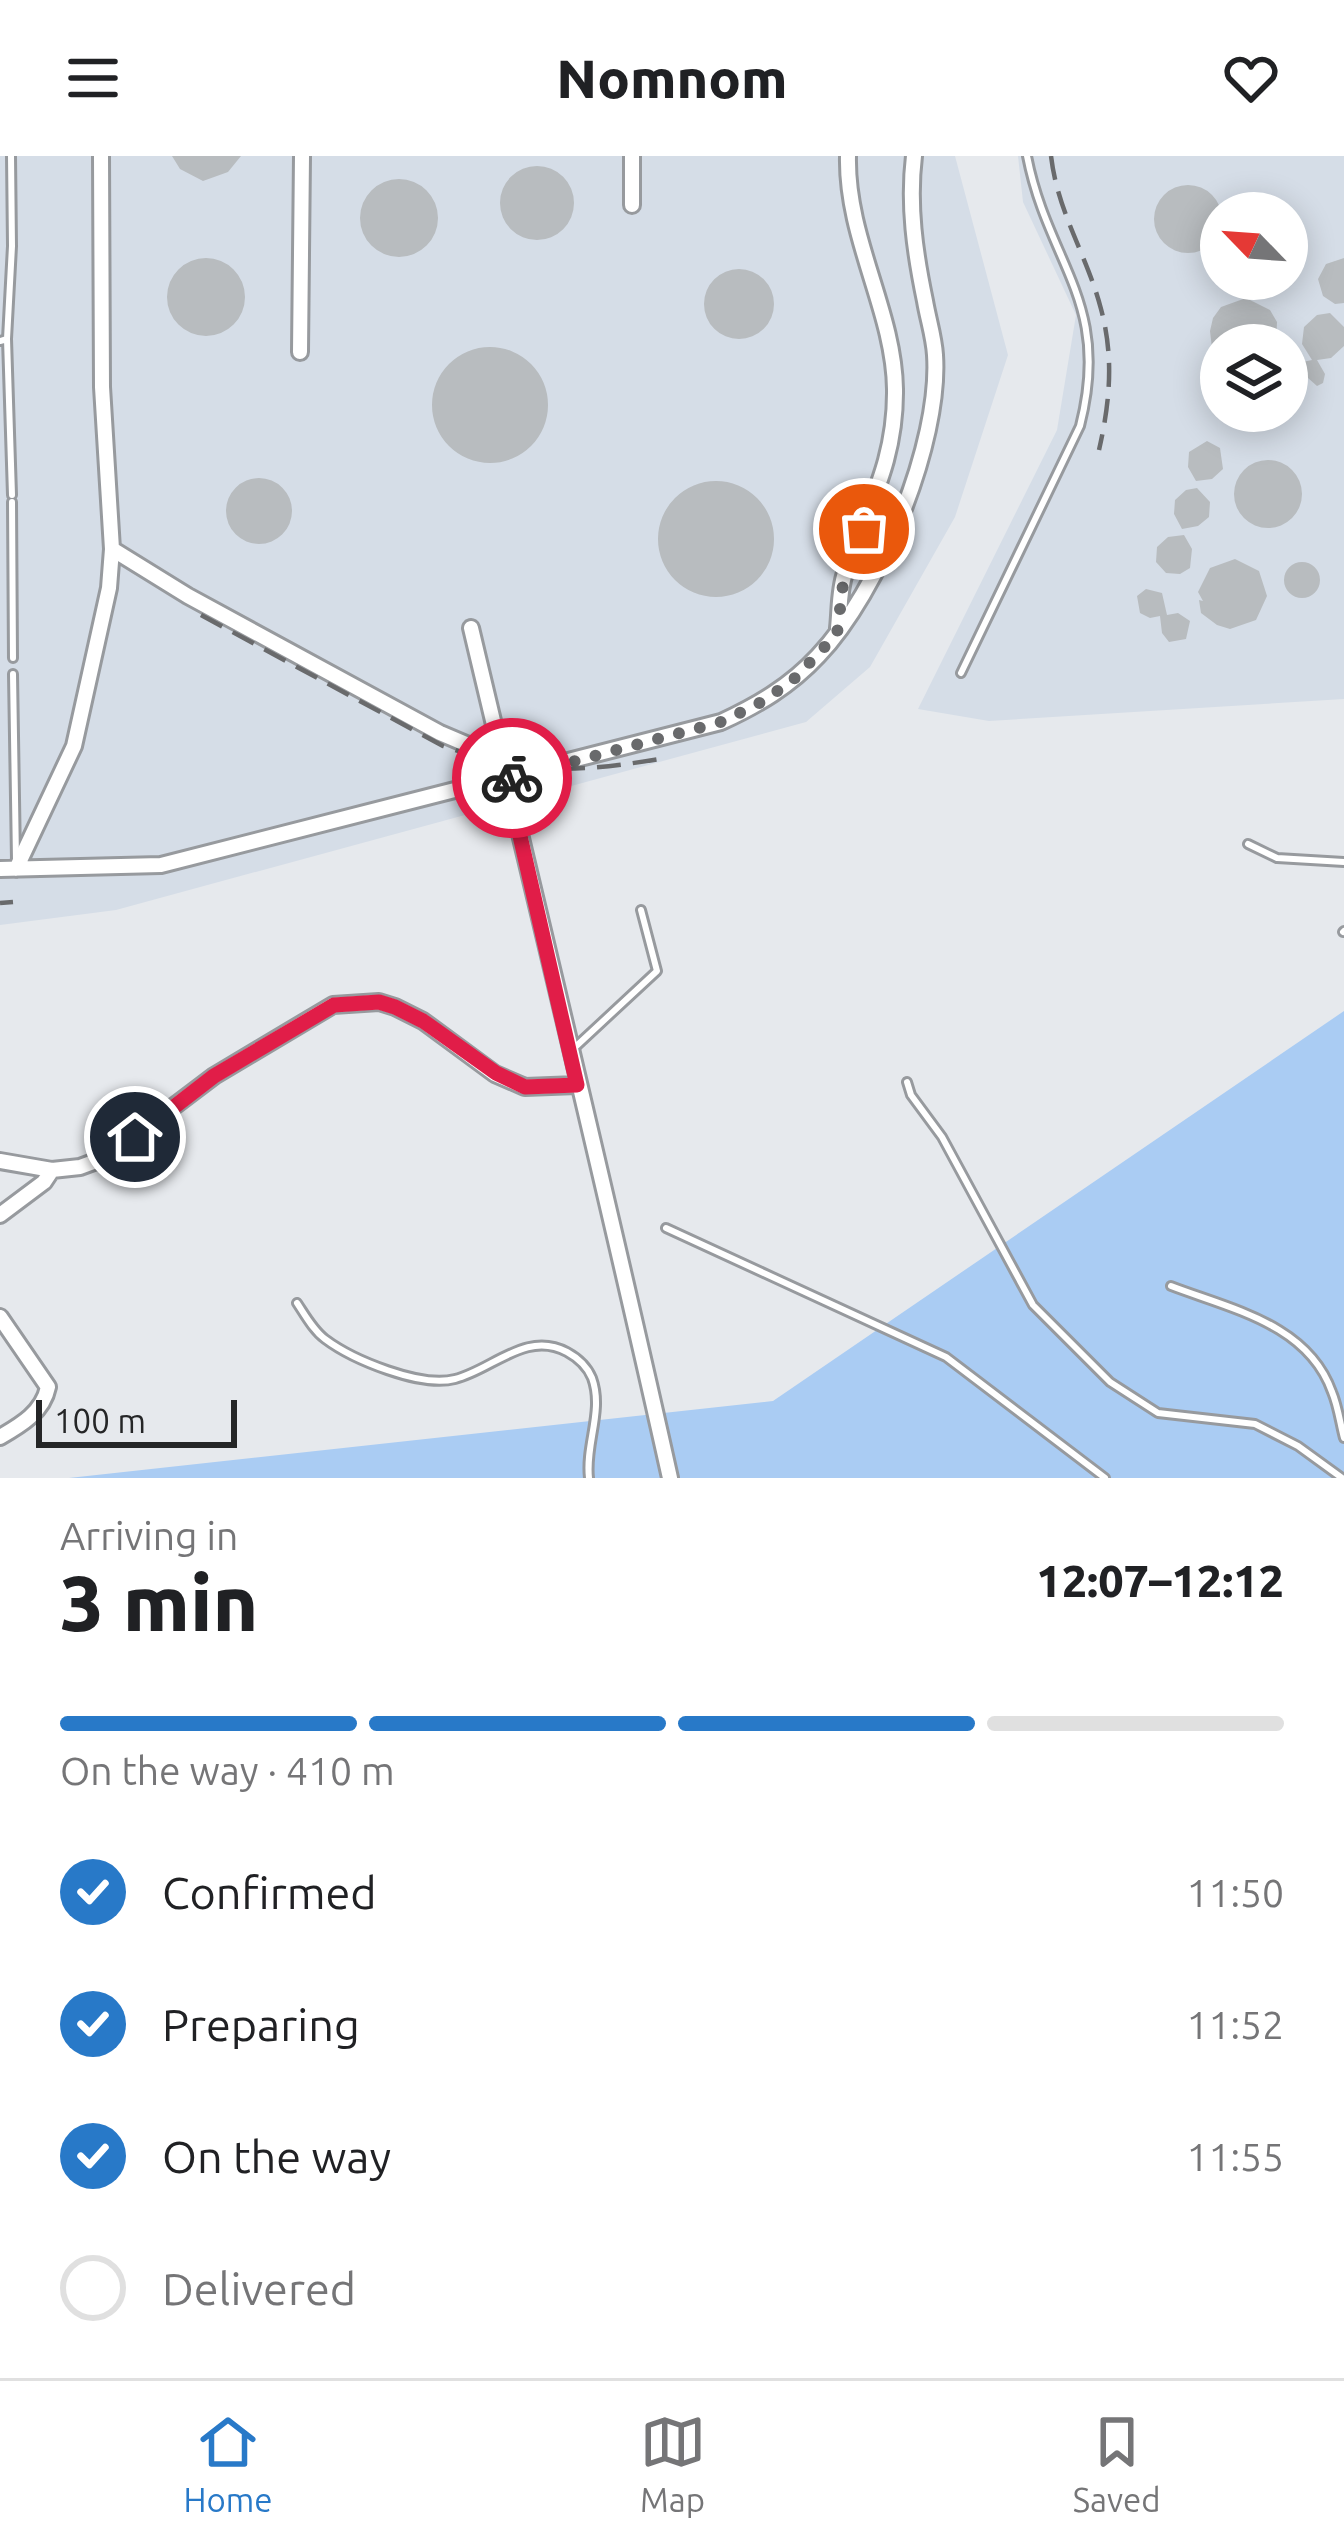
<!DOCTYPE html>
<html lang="en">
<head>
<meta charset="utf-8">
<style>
	:root { --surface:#fff; --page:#f2f2f2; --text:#202124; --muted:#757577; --line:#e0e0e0; --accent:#2879c8 }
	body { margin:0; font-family:Ubuntu,sans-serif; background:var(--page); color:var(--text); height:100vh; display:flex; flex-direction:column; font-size:45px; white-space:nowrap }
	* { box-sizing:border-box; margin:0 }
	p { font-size:39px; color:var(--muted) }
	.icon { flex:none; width:66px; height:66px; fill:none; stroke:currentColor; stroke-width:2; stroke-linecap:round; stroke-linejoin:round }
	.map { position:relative; height:1322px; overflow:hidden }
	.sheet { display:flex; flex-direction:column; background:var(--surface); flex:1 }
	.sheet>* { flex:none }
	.needle { width:78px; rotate:295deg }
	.fabs { position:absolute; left:1200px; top:36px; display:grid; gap:24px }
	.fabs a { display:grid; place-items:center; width:108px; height:108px; border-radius:50%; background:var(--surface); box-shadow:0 6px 30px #0003; font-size:60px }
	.scale { position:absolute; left:36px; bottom:30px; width:201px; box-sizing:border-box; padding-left:12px; border:6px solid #252627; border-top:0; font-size:33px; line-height:42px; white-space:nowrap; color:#252627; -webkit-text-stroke:9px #e6e9ed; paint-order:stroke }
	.pin { position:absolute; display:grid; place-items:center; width:102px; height:102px; color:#fff; margin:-51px; border:6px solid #fff; border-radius:50%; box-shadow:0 3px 12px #0007 }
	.courier { position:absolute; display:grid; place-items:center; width:120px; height:120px; margin:-60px; border:9px solid #e11d48; border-radius:50%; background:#fff; color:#222; box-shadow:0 3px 15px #0007 }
	.headline em { font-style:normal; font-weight:800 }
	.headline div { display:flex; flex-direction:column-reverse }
	.headline { display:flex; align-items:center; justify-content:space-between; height:204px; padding:0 60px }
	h1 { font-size:78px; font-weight:800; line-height:90px }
	.bar { display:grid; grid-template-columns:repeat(4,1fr); gap:18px 12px; align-content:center; height:144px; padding:0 60px }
	.bar i { height:15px; border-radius:9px; background:var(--line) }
	.bar .active { background:var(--accent) }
	.bar p { grid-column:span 4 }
	ol { padding:0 60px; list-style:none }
	li { display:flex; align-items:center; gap:36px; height:132px }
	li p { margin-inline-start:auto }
	li .icon { padding:12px; border-radius:50%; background:var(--accent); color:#fff; stroke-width:4 }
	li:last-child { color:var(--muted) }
	li i { width:66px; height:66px; border:6px solid var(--line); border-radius:50% }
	header { display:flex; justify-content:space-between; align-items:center; height:156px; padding:0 60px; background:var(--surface); font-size:54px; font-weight:800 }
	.tabs { display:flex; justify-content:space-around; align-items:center; height:168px; border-top:3px solid var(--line); background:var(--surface); font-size:33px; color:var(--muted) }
	.tabs a { display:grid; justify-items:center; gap:6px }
	.tabs .active { color:var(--accent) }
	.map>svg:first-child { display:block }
	.built { fill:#d5dde7; fill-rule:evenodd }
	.green { fill:#aaccf3 }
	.building { fill:#b8bcbf }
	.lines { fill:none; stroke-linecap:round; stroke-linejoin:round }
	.service-casing { stroke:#979a9e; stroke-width:12 }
	.minor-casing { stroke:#979a9e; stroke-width:20 }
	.service { stroke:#fff; stroke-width:6 }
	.minor { stroke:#fff; stroke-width:14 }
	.rail { stroke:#696a6c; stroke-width:4.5; stroke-dasharray:24 12; stroke-linecap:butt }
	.done { stroke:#696a6c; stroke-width:12; stroke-dasharray:0 21.6 }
	.route { stroke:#e11d48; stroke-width:15 }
</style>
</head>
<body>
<header><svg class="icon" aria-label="menu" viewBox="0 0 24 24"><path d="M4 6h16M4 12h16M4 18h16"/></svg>Nomnom<svg class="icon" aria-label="heart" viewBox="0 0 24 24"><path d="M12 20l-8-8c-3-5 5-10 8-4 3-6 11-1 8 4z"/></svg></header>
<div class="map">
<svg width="1344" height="1322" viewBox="0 0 1344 1322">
	<rect width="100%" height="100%" fill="#e6e9ed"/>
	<!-- built -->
	<path class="built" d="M 0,0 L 955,0 L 1008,199 L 955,361 L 870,511 L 806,566 L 116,754 L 0,769 Z
		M 1018,0 L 1344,0 L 1344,543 L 989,565 L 918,553 L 1057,274 L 1076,159 L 1023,46 ZM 1221,57 L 1287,57 L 1287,123 L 1221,123 ZM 1221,189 L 1287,189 L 1287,255 L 1221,255 Z"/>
	<!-- green -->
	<path class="green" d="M 1344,855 L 1344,1322 L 69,1322 L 773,1245 Z"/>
	<!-- building -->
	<path class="building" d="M 172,0 L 241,0 L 228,16 L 203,25 L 180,13 Z
		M500 47a37 37 0 1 1 74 0a37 37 0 1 1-74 0Z
		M360 62a39 39 0 1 1 78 0a39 39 0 1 1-78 0Z
		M1154 63a34 34 0 1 1 68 0a34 34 0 1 1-68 0Z
		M 1287,48 L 1305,79 L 1307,92 L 1301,113 L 1287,121 Z
		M 1344,102 L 1344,147 L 1335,148 L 1323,140 L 1318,123 L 1326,108 Z
		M167 141a39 39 0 1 1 78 0a39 39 0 1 1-78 0Z
		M704 148a35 35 0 1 1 70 0a35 35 0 1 1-70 0Z
		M 1246,142 L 1270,154 L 1277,166 L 1276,189 L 1221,189 L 1221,209 L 1214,209 L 1210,175 L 1213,162 L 1221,151 Z
		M 1330,157 L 1344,171 L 1344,190 L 1331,202 L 1317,204 L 1325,218 L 1323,227 L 1317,230 L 1308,222 L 1295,222 L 1291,217 L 1293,208 L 1312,204 L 1302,188 L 1304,171 L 1317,159 Z
		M432 249a58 58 0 1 1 116 0a58 58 0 1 1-116 0Z
		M 1207,285 L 1220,292 L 1223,313 L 1212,323 L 1196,325 L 1188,311 L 1189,296 Z
		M1234 338a34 34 0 1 1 68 0a34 34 0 1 1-68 0Z
		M226 355a33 33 0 1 1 66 0a33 33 0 1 1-66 0Z
		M658 383a58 58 0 1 1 116 0a58 58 0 1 1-116 0Z
		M 1197,332 L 1210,346 L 1209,361 L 1198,370 L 1182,373 L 1174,358 L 1175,344 L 1186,334 Z
		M 1184,379 L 1192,393 L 1190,412 L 1180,418 L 1166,417 L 1156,406 L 1157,391 L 1168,381 Z
		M 1235,403 L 1259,415 L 1267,440 L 1256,464 L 1230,473 L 1217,469 L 1201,457 L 1199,444 L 1203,445 L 1198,436 L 1210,412 Z
		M1284 424a18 18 0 1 1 36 0a18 18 0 1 1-36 0Z
		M 1146,433 L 1162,437 L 1167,459 L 1178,457 L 1190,465 L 1186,483 L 1169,486 L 1162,477 L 1160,460 L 1150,462 L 1140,457 L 1137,440 Z"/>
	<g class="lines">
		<!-- service casing -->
		<g class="service-casing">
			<path id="service" d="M 7,183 L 12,339
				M 0,185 L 7,183 L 12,90 L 11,0
				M 12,346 L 13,502
				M 961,517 L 1080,270 C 1112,146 1048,108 1027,0
				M 13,518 L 16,704
				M 1248,688 L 1277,702 L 1344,706
				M 1343,776 L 1344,775
				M 572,894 L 657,815 L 641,754
				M 907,926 L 911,939 L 942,981 L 1033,1149 L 1110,1226 L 1158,1257 L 1255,1268 L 1298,1290 L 1342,1322
				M 666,1072 L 946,1201 L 1105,1322
				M 1171,1130 C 1231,1153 1308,1168 1332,1236 C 1338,1250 1340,1267 1344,1282
				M 297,1147 C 305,1159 313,1174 325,1183 C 353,1204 421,1232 455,1223 C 492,1214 526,1174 567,1196 C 578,1202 587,1210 592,1222 C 604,1255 585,1288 589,1322"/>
		</g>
		<!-- minor casing -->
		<g class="minor-casing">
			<path id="minor" d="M 632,49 L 632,0
				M 300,196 L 302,0
				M 112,393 L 188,440 L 440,577 L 480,594 L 501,598
				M 471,472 C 538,755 607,1038 670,1322
				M 838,472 C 840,454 839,434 845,417 C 867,351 896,307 895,233 C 894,155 846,82 848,0
				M 0,713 L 161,709 L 721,566 C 758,549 790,530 818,500 C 879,436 941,287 935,199 C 934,181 928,163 925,145 C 915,97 908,49 914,0
				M 16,713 L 74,590 L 109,432 L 112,393 L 102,231 L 101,0
				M 0,1005 L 52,1014 L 80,1011 L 107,1001 L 214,920 L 333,849 L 379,846 L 395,851 L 423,865 L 495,918 L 525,931 L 577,929
				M 0,1059 L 44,1026 L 52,1014
				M 0,1161 L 48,1231 C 43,1256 21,1269 0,1281"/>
		</g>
		<!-- service -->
		<use href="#service" class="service"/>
		<!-- minor -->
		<use href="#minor" class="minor"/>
		<!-- rail -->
		<path class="rail" d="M 1051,0 C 1058,58 1087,99 1101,153 C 1114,201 1110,246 1099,294
			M 201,459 L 443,590 C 523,618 576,617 659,603
			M 0,747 L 13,746"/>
	</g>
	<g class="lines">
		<!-- done -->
		<path class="done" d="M 512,622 L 721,566 L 758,548 L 791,526 L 837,478 L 844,420 L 864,373"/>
		<!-- route -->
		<path class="route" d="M 135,981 L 214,920 L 334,849 L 379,846 L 395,851 L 423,865 L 496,917 L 525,931 L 577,929 L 507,623 L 512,622"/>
	</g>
</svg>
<div class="fabs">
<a><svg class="needle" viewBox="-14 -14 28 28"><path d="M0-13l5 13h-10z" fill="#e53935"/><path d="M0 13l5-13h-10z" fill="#757577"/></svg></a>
<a><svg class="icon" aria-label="layers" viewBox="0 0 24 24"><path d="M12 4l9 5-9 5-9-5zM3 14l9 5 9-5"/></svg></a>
</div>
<div class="scale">100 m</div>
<div class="pin" style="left:864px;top:373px;background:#ea580c"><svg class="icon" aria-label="bag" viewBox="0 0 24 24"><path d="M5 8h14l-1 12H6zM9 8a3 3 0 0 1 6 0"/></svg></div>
<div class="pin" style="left:135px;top:981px;background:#1f2937"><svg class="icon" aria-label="home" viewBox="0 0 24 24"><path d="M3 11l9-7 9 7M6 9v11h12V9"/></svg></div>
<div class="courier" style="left:512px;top:622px"><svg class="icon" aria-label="bike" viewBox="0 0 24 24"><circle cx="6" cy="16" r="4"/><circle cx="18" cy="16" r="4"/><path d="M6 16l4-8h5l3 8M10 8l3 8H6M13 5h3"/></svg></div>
</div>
<section class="sheet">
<div class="headline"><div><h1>3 min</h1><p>Arriving in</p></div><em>12:07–12:12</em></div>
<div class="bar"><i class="active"></i><i class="active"></i><i class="active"></i><i></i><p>On the way · 410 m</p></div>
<ol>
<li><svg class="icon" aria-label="check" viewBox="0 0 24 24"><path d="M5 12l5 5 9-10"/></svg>Confirmed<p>11:50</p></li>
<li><svg class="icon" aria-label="check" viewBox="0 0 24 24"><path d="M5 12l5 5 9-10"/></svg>Preparing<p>11:52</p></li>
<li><svg class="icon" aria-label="check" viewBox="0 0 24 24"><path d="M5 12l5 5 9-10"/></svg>On the way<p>11:55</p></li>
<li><i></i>Delivered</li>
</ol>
</section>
<nav class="tabs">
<a class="active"><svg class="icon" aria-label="home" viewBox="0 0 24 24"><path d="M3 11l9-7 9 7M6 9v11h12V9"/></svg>Home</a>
<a><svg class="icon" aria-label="map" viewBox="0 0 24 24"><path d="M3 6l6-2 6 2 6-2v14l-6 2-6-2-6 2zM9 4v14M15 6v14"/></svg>Map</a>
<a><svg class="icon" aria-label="saved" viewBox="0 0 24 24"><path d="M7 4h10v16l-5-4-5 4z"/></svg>Saved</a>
</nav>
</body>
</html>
